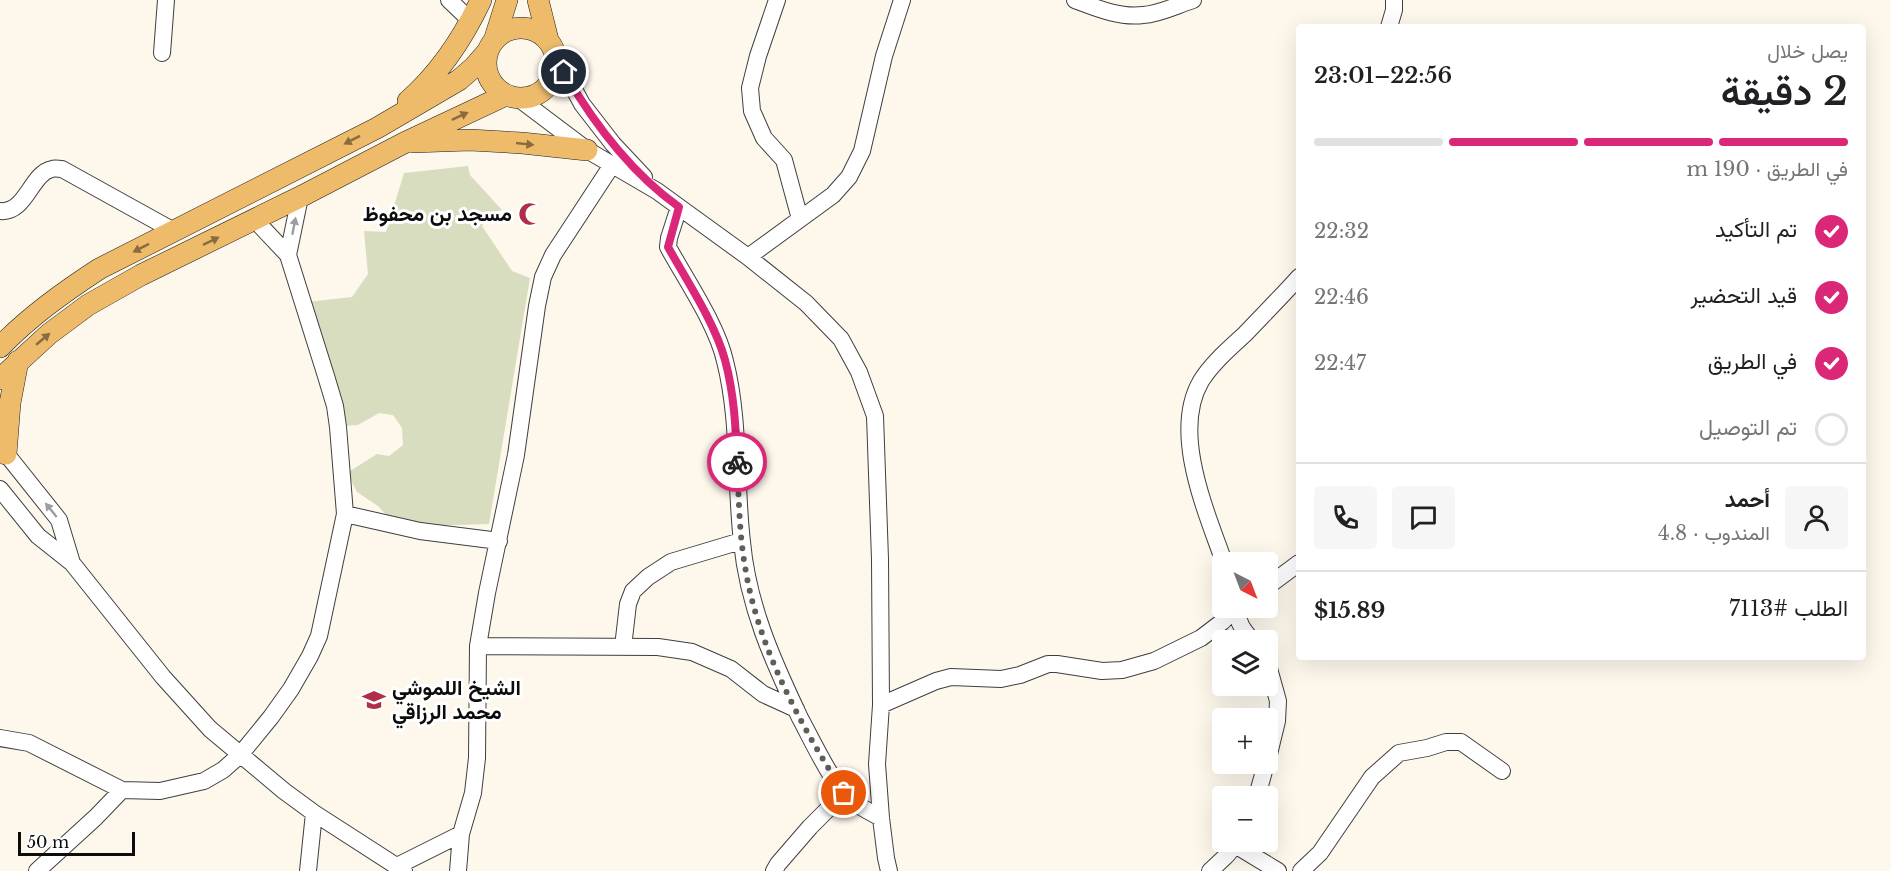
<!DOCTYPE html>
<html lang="ar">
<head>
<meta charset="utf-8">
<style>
	:root { --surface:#fff; --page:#f6f6f6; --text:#202124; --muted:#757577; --line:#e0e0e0; --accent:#db2777 }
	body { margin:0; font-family:"Libre Baskerville",Vazirmatn,serif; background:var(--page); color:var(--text); direction:rtl; height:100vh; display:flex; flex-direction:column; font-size:22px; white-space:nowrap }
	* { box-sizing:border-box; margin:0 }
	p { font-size:20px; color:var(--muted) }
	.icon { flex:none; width:33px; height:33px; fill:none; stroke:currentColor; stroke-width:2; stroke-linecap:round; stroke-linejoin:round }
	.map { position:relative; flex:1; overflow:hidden; direction:ltr }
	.side { position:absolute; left:1296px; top:24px; width:570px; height:636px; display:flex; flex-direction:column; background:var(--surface); border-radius:6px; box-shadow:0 6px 24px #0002; direction:rtl }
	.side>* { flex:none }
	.needle { width:39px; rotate:138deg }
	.controls { position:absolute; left:1212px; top:552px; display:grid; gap:12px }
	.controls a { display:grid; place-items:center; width:66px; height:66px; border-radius:6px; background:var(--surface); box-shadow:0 6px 24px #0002; font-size:30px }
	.scale { position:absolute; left:18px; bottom:15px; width:117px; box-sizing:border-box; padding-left:6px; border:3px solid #0c0c0c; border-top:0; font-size:16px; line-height:21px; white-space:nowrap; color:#0c0c0c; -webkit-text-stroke:4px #fff; paint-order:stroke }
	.pin { position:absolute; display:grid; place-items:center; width:51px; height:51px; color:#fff; margin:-26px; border:3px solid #fff; border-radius:50%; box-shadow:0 2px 6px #0007 }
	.courier { position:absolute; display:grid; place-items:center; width:60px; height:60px; margin:-30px; border:4px solid #db2777; border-radius:50%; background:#fff; color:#222; box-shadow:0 2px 8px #0007 }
	.headline em { font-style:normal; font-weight:600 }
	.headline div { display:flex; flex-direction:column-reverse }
	.headline { display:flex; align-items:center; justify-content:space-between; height:102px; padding:0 18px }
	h1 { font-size:39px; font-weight:600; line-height:45px }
	.bar { display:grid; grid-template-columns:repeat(4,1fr); gap:9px 6px; align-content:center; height:72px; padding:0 18px }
	.bar i { height:8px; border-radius:4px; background:var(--line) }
	.bar .active { background:var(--accent) }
	.bar p { grid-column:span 4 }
	.line { display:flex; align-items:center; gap:15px; padding:0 18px; border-top:2px solid var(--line) }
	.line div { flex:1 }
	.round { display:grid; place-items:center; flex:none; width:63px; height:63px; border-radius:6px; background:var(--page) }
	ol { padding:0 18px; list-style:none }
	li { display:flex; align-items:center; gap:18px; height:66px }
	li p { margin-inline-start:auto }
	li .icon { padding:6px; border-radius:50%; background:var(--accent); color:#fff; stroke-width:4 }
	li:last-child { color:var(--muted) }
	li i { width:33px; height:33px; border:3px solid var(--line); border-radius:50% }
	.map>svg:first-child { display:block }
	.cemetery { fill:#d8ddbf }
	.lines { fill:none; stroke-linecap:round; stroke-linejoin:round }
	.minor-casing { stroke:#3f3f3f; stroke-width:18 }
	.major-casing { stroke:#1d1d1d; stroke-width:22 }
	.minor { stroke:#fff; stroke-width:16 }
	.major { stroke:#eebb6b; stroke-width:21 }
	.oneway { fill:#886c40 }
	.oneway2 { fill:#9e9e9e }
	.done { stroke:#615e5a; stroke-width:6; stroke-dasharray:0 10.8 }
	.route { stroke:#db2777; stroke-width:8 }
	.labels { text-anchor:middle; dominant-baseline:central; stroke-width:6; stroke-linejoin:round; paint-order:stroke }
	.poi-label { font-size:21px; font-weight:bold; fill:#0c0c0c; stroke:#fff; text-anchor:end }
</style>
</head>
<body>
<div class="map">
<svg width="1891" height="871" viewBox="0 0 1891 871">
	<rect width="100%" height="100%" fill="#fef7ec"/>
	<!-- cemetery -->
	<path class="cemetery" d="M 468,166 L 470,175 L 502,210 L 490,214 L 482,226 L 512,271 L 530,278 L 489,524 L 424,526 L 392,521 L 378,506 L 357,492 L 347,473 L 377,454 L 389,456 L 403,445 L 402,428 L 393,415 L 379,413 L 358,425 L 343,426 L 307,302 L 352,297 L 368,274 L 364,231 L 386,232 L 404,173 Z"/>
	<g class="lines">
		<!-- minor casing -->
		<g class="minor-casing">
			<path id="minor" d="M 449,0 L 471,21
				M 777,0 L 758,56 L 750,88 L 752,111 L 764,138 L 784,160 L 800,219
				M 1075,0 C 1096,8 1120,18 1143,15 C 1160,14 1177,5 1193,0
				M 1389,27 L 1394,10 L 1394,0
				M 162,53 L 166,0
				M 556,56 L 582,104 L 613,144 L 644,177
				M 518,98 L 587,150 L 657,191 L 679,207 L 748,257 L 806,303 L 841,339 L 859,372 L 875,416 L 880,559 L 881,705 L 877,764 L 881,818 L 886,858 L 889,871
				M 679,207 L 669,238 L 668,247 C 686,280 717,325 725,361 C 740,420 735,482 742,542 C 748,606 773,661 800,718 C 812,740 834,788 853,802 C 862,808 872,813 881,818
				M 0,211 C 26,214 31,173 52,169 C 55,168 59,169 62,169 L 174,231
				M 254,219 L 288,255 L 326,376 L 335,406 L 338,427 L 345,514
				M 288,255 L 300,197
				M 748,257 L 833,195 L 849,177 L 862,151 L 884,56 L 902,0
				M 0,446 L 59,520 L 72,563
				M 0,489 L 38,536 L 72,563 L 163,677 L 210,729 L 284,791 L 314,813 L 404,871
				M 1224,562 C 1206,511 1171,432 1201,381 C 1212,363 1230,348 1245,334 C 1263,315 1281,297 1299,277
				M 1268,586 L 1299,563
				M 1238,608 L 1236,609 C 1238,623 1243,630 1252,640
				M 478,646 L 658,647 L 692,652 L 731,669 L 763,694 L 796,709
				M 623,647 L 628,604 L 633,591 L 648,577 L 671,562 L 741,541
				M 1268,665 L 1278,701 L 1277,721 L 1268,758
				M 881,705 L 936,681 L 951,677 L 1001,679 L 1020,675 L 1048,664 L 1057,664 L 1102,671 L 1122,670 L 1154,661 L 1201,638 L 1222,622 L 1236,608
				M 0,738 L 29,743 L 122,790 L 160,791 L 204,781 L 223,770 L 240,755 L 271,717 L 291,689 L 310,656 L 319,636 L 345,514 L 420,531 L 499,541
				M 1257,796 L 1266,764
				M 1235,845 L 1278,871
				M 397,866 L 461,834
				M 37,871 L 96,817 L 122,790
				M 308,871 L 314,813
				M 458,871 L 461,834 L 473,793 L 477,758 L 478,646 L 487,593 L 516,455 L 537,306 L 543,277 L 553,255 L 612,165
				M 774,871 L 778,864 L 810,827 L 844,793
				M 1210,871 L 1226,856 L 1238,842
				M 1301,871 L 1320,853 L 1372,777 L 1399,753 L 1427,748 L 1446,742 L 1461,742 L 1502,771"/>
		</g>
		<!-- major casing -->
		<g class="major-casing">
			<path id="major" d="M 538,0 L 548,40
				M486 63a35 35 0 1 1 70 0a35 35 0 1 1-70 0Z
				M 494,41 L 507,0
				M 408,101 C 440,73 463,38 481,0
				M 413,142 L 470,140 L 522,143 L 587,150
				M 0,347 C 30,316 64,292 99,269 L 377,128 L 459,80 L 474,67 L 488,51
				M 0,379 L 49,334 L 88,305 L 141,275 L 300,197 L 404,143 L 506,95
				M 6,454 L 10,403 L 18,361"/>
		</g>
		<!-- minor -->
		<use href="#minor" class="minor"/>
		<!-- major -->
		<use href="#major" class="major"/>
	</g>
	<!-- one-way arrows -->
	<defs><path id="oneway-solid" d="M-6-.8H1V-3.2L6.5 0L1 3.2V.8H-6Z" transform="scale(1.5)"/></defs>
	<g class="oneway">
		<use href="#oneway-solid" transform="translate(460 116) rotate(-25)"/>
		<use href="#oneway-solid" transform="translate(352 140) rotate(153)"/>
		<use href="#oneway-solid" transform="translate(525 144) rotate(6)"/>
		<use href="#oneway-solid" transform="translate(211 241) rotate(-26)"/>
		<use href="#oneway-solid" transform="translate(141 248) rotate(153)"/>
		<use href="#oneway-solid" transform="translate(43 339) rotate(-40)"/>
	</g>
	<g class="oneway2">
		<use href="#oneway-solid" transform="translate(294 226) rotate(-79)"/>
		<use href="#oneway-solid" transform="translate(51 510) rotate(-129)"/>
	</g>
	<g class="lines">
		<!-- done -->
		<path class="done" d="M 737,462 C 739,498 739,536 746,572 C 759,649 802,728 844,793"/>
		<!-- route -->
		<path class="route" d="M 564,72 C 594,124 630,172 679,207 L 668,247 C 687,281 715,323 725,360 C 734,393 736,428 737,462"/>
	</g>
	<!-- icons -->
	<defs>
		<g id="mosque-bare" transform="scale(1.8)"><path d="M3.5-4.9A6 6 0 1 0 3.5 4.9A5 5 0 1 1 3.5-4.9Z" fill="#b02f48" stroke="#fff" stroke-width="2.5" paint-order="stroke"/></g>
		<g id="school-bare" transform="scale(1.8)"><path d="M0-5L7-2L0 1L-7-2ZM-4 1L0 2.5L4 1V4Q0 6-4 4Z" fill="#b02f48" stroke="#fff" stroke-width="2.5" paint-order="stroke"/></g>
	</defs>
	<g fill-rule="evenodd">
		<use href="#mosque-bare" x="530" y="214"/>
		<use href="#school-bare" x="374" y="700"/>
	</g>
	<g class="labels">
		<!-- poi labels -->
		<g class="poi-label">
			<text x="512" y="214">مسجد بن محفوظ</text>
			<text x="392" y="688" text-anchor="start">الشيخ اللموشي<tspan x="392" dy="24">محمد الرزاقي</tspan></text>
		</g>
	</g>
</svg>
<div class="controls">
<a><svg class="needle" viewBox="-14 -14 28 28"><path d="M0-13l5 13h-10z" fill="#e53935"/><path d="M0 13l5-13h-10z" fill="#757577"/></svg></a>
<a><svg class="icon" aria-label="layers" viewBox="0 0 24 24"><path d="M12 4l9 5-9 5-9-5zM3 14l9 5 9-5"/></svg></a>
<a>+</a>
<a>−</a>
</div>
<div class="scale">50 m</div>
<div class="pin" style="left:844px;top:793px;background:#ea580c"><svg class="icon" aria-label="bag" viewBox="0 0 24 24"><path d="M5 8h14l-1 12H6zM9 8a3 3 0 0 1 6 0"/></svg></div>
<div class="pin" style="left:564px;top:72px;background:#1f2937"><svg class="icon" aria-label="home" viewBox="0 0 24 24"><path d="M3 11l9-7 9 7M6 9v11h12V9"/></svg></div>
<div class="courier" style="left:737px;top:462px"><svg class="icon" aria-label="bike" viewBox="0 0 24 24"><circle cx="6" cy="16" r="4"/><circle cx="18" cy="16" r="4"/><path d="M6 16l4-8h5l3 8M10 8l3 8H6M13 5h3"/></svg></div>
<section class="side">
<div class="headline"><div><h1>2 دقيقة</h1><p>يصل خلال</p></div><em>22:56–23:01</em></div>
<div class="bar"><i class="active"></i><i class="active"></i><i class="active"></i><i></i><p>في الطريق · 190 m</p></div>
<ol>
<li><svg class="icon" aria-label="check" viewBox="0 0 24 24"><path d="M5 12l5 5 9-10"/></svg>تم التأكيد<p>22:32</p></li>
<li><svg class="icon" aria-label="check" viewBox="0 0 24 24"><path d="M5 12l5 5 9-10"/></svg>قيد التحضير<p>22:46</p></li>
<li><svg class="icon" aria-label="check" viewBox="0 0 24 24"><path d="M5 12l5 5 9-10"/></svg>في الطريق<p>22:47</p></li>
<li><i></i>تم التوصيل</li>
</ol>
<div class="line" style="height:108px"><a class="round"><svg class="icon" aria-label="person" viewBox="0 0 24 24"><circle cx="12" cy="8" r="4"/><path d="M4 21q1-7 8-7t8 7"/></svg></a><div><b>أحمد</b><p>المندوب · 4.8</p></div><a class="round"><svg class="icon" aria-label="chat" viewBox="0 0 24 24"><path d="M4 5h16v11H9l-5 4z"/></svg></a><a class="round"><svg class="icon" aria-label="phone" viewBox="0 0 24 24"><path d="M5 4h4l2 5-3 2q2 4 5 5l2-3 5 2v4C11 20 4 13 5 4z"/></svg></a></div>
<div class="line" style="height:78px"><div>الطلب #7113</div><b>$15.89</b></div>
</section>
</div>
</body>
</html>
